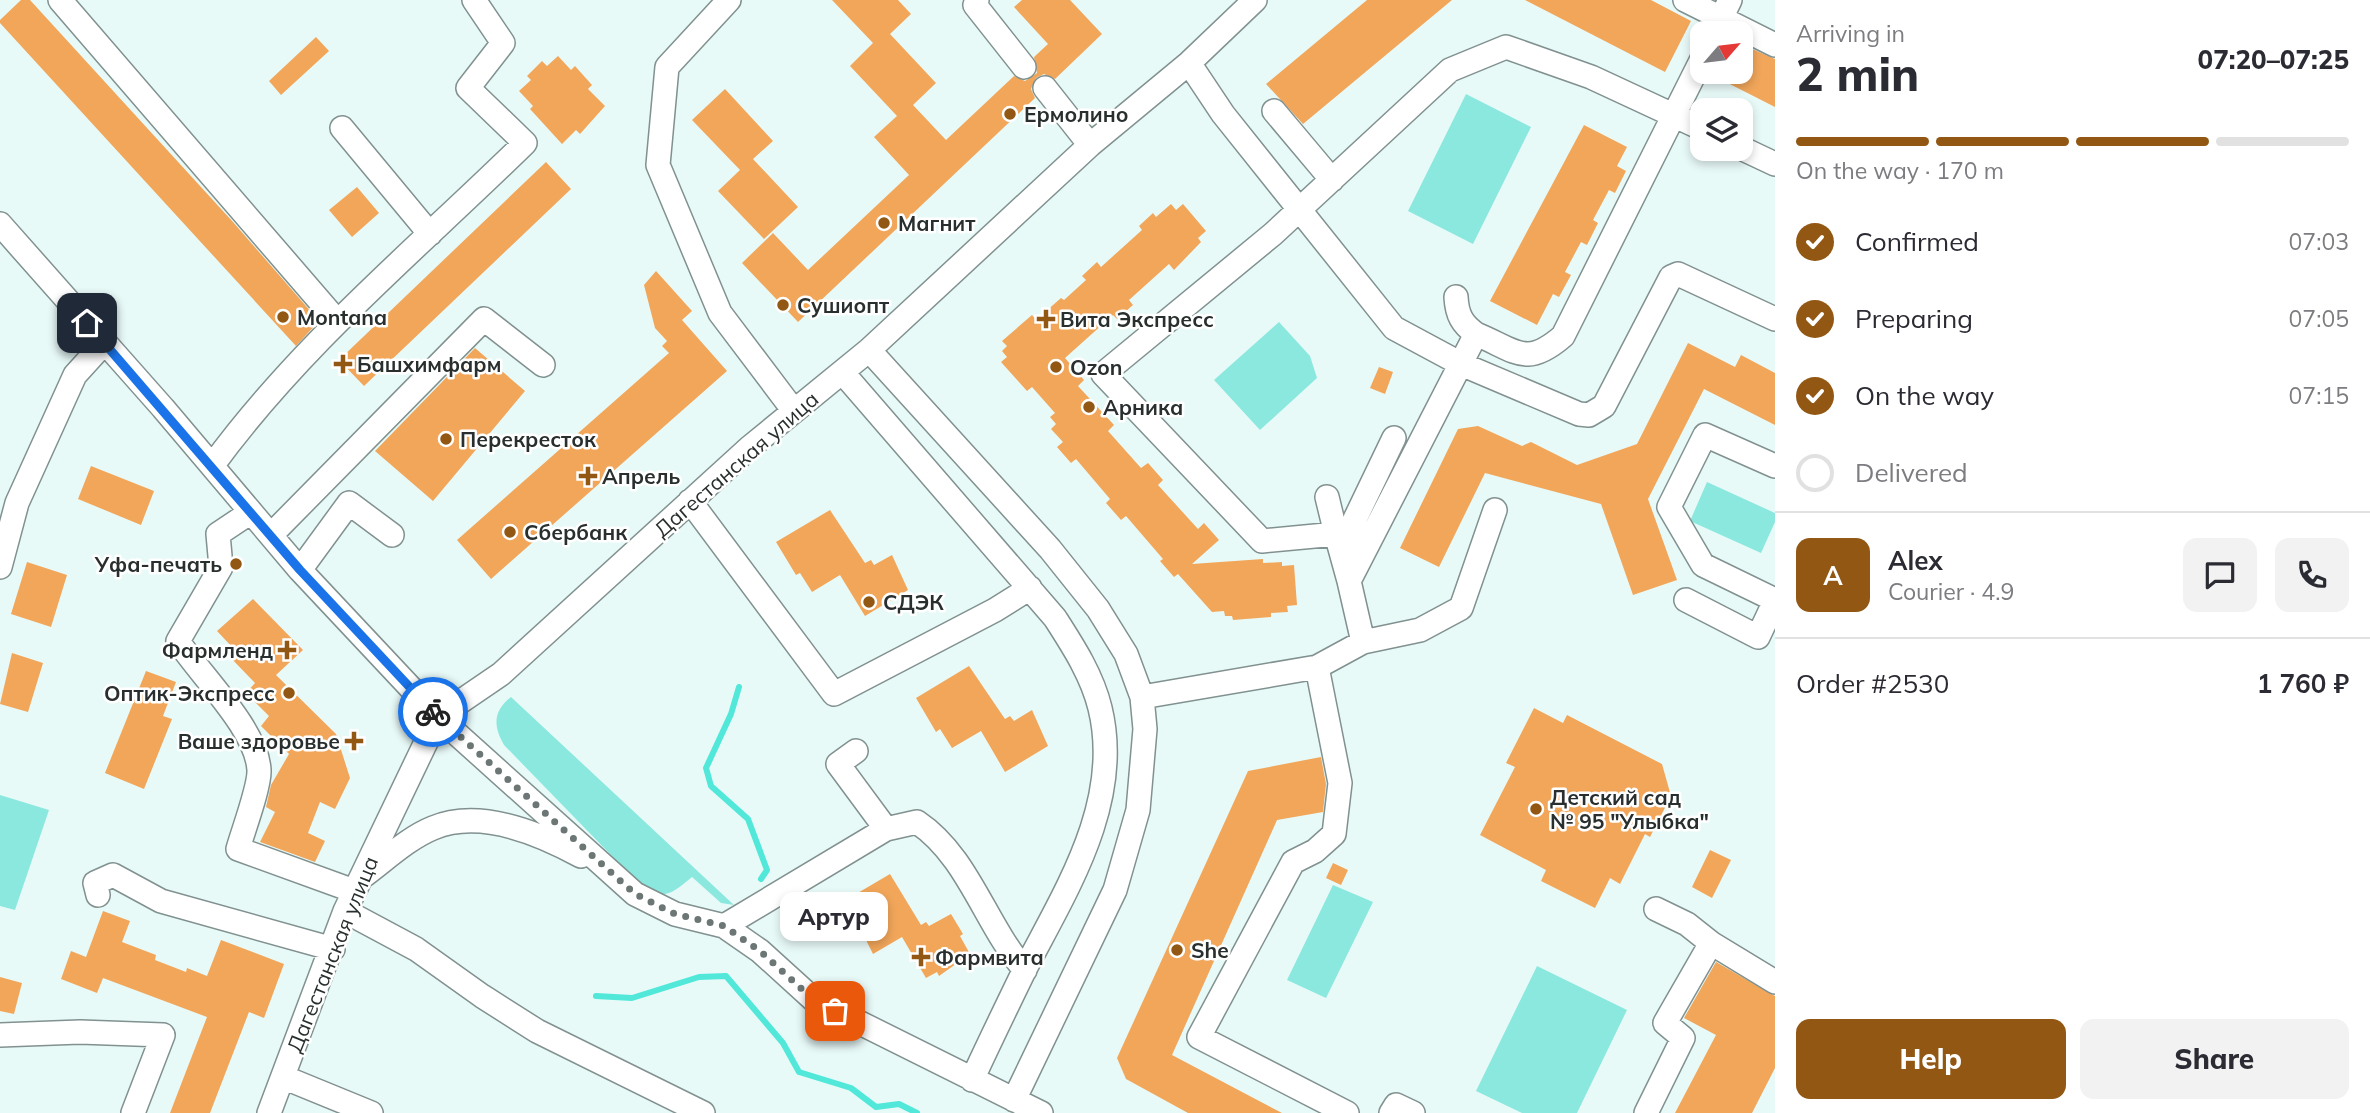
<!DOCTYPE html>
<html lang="en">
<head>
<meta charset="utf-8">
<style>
	:root { --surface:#fff; --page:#f2f2f3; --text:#2b2b33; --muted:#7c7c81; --line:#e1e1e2; --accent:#915713 }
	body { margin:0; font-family:Mulish,sans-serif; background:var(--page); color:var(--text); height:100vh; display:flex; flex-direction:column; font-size:26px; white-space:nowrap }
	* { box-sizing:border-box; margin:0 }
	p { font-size:23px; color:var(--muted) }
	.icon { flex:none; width:38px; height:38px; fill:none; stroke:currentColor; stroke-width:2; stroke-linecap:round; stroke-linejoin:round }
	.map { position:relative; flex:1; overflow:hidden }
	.details { display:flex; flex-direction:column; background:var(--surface); width:595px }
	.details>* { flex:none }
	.needle { width:46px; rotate:62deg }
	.fabs { position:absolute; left:1690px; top:21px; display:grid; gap:14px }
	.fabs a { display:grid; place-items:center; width:63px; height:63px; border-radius:14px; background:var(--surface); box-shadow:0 4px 10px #0003; font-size:35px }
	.pin { position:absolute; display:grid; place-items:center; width:60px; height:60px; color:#fff; margin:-30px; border-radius:14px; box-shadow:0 4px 10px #0006 }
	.courier { position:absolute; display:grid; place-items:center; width:70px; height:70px; margin:-35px; border:5px solid #1a73e8; border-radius:50%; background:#fff; color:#222; box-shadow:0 2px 9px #0007 }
	.bubble { position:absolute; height:49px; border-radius:14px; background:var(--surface); box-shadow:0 4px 10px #0003; font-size:23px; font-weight:800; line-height:49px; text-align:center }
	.summary em { font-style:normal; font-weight:800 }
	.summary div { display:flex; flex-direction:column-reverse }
	.summary { display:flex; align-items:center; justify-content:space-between; height:119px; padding:0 21px }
	h1 { font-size:46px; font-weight:800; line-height:52px }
	.bar { display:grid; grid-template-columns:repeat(4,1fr); gap:10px 7px; align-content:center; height:84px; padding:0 21px }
	.bar i { height:9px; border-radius:5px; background:var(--line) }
	.bar .selected { background:var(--accent) }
	.bar p { grid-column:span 4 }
	.line { display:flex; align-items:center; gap:18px; padding:0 21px; border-top:2px solid var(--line) }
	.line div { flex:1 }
	.round { display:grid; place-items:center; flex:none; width:74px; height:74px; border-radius:14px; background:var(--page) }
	ol { padding:0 21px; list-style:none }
	li { display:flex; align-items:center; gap:21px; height:77px }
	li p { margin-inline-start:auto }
	li .icon { padding:7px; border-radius:50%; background:var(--accent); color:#fff; stroke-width:4 }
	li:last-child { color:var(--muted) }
	li i { width:38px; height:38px; border:4px solid var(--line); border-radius:50% }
	.button { display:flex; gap:14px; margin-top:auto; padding:14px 21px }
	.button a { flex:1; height:80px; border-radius:14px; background:var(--accent); color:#fff; font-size:28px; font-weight:800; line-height:80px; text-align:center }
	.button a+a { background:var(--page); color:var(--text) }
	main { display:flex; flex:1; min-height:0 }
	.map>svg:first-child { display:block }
	.green { fill:#8be8de }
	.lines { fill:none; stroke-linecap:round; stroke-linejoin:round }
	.stream { stroke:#51e8da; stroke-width:6 }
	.building { fill:#f1a65a }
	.minor-casing { stroke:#80918f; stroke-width:26 }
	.minor { stroke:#fff; stroke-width:23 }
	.done { stroke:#6b7675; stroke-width:7; stroke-dasharray:0 12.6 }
	.route { stroke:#1a73e8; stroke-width:9 }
	.poi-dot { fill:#915713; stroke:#fff; stroke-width:2.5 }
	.labels { text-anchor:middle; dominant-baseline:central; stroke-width:5; stroke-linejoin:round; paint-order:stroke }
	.poi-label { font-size:21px; font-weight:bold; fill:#282f2e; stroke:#fff; text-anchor:start }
	.street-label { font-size:21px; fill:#282f2e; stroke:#fff }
</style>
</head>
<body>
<main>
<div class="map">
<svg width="1775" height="1113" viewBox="0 0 1775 1113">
	<rect width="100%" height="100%" fill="#e8faf8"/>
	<!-- green -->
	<path class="green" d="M 1466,94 L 1531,127 L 1473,244 L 1408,211 Z
		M 1279,322 L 1310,356 L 1317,378 L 1260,430 L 1214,380 Z
		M 1707,482 L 1775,513 L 1775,522 L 1761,553 L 1690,521 Z
		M 511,697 L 734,905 L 721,903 L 692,877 C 675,891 665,901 644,889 L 504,745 C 493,726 493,711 511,697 Z
		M 0,795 L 49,810 L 15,910 L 0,906 Z
		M 1333,885 L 1373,902 L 1326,998 L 1287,980 Z
		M 1537,966 L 1627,1010 L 1577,1113 L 1522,1113 L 1476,1091 Z"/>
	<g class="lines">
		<!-- stream -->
		<path class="stream" d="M 739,687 L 731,714 L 706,768 L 711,786 L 748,819 L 767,870 L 761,879
			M 596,996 L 632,998 L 699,977 L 726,976 L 783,1043 L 799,1072 L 851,1088 L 876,1107 L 899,1104 L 917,1113"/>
	</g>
	<!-- building -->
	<path class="building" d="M 21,0 L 30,0 L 233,222 L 319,321 L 296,346 L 0,23 L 0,20 Z
		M 832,0 L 898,0 L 911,14 L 890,34 L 936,83 L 913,105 L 946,140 L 1014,76 L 1025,81 L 1037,73 L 1034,57 L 1048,44 L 1014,7 L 1022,0 L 1070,0 L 1102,34 L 1055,79 L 1044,74 L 1036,78 L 1031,89 L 1035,98 L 798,322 L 742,263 L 773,233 L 808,270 L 909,175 L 874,137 L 897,116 L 850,66 L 873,43 Z
		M 1367,0 L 1452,0 L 1303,124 L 1266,84 Z
		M 1525,0 L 1651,0 L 1691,21 L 1665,72 Z
		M 316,37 L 329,51 L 281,95 L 269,81 Z
		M 1741,44 L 1775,59 L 1775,107 L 1710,74 L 1711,72 L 1741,72 Z
		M 558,56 L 571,70 L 575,66 L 592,85 L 588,89 L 605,106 L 580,134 L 576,130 L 562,144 L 530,109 L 533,106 L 519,91 L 531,80 L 527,76 L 542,61 L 547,66 Z
		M 725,89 L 773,141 L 753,159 L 798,207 L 764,239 L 718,191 L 740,170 L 692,120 Z
		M 1584,125 L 1627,147 L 1617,166 L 1626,171 L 1615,193 L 1609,190 L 1593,220 L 1598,223 L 1587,245 L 1581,242 L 1565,272 L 1571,275 L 1559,297 L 1553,294 L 1537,325 L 1490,301 Z
		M 546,162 L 571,189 L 364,386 L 339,360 Z
		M 357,187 L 379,213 L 352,237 L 329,210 Z
		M 1171,204 L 1176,210 L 1183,204 L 1206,231 L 1198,238 L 1201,242 L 1174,270 L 1169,264 L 1129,300 L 1133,305 L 1117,319 L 1113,315 L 1065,358 L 1084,380 L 1078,386 L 1114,425 L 1108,431 L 1141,468 L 1148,463 L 1163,480 L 1158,485 L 1198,529 L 1204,523 L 1219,540 L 1192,564 L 1263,559 L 1263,563 L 1282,562 L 1282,566 L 1294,565 L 1297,605 L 1287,606 L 1288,612 L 1271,613 L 1271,617 L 1233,620 L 1232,616 L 1225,616 L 1224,611 L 1212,612 L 1178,574 L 1174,577 L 1160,561 L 1163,559 L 1126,516 L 1121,520 L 1106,503 L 1110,499 L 1076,459 L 1071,463 L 1057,447 L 1063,442 L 1051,429 L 1056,424 L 1050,417 L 1055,413 L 1032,387 L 1027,391 L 1001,362 L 1007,357 L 1002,351 L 1007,346 L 1002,341 L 1032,315 L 1036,320 L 1061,298 L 1064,300 L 1086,280 L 1082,276 L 1097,262 L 1101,267 L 1142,230 L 1139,226 L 1153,213 L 1156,217 Z
		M 656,271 L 692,311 L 682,320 L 727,371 L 491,579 L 457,540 L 669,353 L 662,346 L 667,341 L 655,328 L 644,285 Z
		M 1688,343 L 1735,367 L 1741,355 L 1775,373 L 1775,425 L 1704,389 L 1648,499 L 1677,580 L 1633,595 L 1601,504 L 1485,473 L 1439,567 L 1400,548 L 1458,429 L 1478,426 L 1522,446 L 1531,442 L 1577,465 L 1637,444 Z
		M 475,348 L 525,391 L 433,501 L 375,451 Z
		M 1379,367 L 1393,372 L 1385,394 L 1370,388 Z
		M 91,466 L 154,491 L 141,525 L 78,499 Z
		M 830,510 L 865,563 L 871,560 L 874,565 L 892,555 L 908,590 L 865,616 L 840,575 L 812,592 L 800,573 L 796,575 L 776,542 Z
		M 27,562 L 67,575 L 51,627 L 11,614 Z
		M 253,599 L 303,650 L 276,675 L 336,734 L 350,778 L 335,809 L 320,802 L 308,833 L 325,841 L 315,862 L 260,842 L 275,812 L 266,807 L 271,785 L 289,754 L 261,726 L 269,716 L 246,693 L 255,683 L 227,654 L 233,648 L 217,631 Z
		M 12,653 L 43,663 L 28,712 L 0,704 Z
		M 969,666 L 1005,719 L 1010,716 L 1014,721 L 1032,710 L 1048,746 L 1005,772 L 981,731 L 952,748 L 940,729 L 936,732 L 916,698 Z
		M 146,671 L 176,682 L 163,716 L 172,719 L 144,789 L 105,773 Z
		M 1534,708 L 1563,723 L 1567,715 L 1662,764 L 1671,796 L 1650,837 L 1645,834 L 1620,884 L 1610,878 L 1595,908 L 1541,881 L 1546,870 L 1480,835 L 1515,767 L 1506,763 Z
		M 1321,757 L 1326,784 L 1323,812 L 1277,820 L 1172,1055 L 1282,1113 L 1188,1113 L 1126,1079 L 1117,1058 L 1248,771 Z
		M 1710,850 L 1731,860 L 1712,898 L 1692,887 Z
		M 1333,863 L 1348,870 L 1341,885 L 1326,878 Z
		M 890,874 L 921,925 L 926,922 L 929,926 L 951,914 L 963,934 L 960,936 L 970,954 L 939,976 L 937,972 L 926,978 L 902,937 L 873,954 L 864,936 L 859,939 L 839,904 Z
		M 103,911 L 130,921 L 122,942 L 156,955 L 155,960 L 186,972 L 187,968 L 207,976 L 221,940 L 284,964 L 264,1018 L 249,1012 L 210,1113 L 170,1113 L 207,1017 L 103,978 L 97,993 L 61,979 L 71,951 L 86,957 Z
		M 1716,962 L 1775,996 L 1775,1068 L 1752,1113 L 1675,1113 L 1716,1035 L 1684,1018 Z
		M 0,977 L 22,983 L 14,1014 L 0,1011 Z"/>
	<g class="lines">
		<!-- minor casing -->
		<g class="minor-casing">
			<path id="minor" d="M 60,0 L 337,321
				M 729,0 L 667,67 L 658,165 L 720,313 L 794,411
				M 977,0 L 975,5 L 1024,67
				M 1685,0 L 1775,45
				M 1714,33 L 1730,0
				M 1189,63 L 1223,114 L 1394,328 L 1461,364 L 1579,414 L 1589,415 L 1604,406 L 1671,277 L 1678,274 L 1775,319
				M 1045,88 L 1090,145
				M 1274,111 L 1332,180
				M 342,128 L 430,234
				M 1741,148 L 1775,164
				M 0,224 L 163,408 L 300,570 L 438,717 L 635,894 L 675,914 L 724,926 L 760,951 L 814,1000 L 1041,1113
				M 1456,297 C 1457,315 1462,324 1476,334
				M 869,350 L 1050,549 L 1098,609 L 1126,654 L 1142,697 L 1145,729 L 1138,810 L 1115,890 L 1014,1100
				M 843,373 L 1055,618 C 1073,646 1092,675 1100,708 C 1123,802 1066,890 1025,969 C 1007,1006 989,1043 972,1080
				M 212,466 C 301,344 418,248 525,143 L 468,88 L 503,43 L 474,0
				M 1775,466 L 1705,435 L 1669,507 L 1703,565 L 1775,600
				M 1327,497 L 1336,534
				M 690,501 L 834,694 L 995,610 L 1030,588
				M 251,512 L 218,534 L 221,567 L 178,641 C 200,675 257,729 259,770 C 260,786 243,831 238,849 L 354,891
				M 271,535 L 484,319 L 543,365
				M 1360,559 L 1353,534 L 1355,519 L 1394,438
				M 0,567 L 17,503 L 75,375 L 105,342
				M 300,570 L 349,503 L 392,535
				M 1349,581 L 1336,534 L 1262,541 L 1103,374 L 1273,234 L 1450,70 L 1506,47 L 1591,77 L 1703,129
				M 1686,600 L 1758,637 L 1775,601
				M 1363,642 L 1349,581 L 1476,334 C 1517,351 1526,368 1563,336 L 1703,57
				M 1317,667 L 1340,783 L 1334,834 L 1315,851 L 1293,862 L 1199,1037 L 1347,1113
				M 1142,697 L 1317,667 L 1363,642 L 1420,630 L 1461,608 L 1495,510
				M 856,751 L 838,764 L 886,829
				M 362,877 C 384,861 408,838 433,828 C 480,808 539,833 581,856
				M 98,895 L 95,883 L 113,875 L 161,901 L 333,949
				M 345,911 L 416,949 L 482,996 L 537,1031 L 703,1113
				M 724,926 L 886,829 L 917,822 C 969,857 985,925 1025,970
				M 1711,943 L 1775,982
				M 0,1035 L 80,1032 L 163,1035 L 133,1113
				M 283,1077 L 371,1113
				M 269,1113 L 345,911 L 438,717 L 501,674 L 749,448 L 869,350 L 1090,145 L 1189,63 L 1255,0
				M 1391,1113 L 1396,1105 L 1413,1113
				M 1646,1113 L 1683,1038 L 1665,1023 L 1711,943 L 1687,924 L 1656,909"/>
		</g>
		<!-- minor -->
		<use href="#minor" class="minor"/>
	</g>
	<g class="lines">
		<!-- done -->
		<path class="done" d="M 433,712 L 635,894 L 675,914 L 724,926 L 760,951 L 814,1000 L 835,1011"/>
		<!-- route -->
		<path class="route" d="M 87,323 L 300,570 L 433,712"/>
	</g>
	<!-- markers -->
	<g class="poi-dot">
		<circle cx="1010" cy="114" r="7"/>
		<circle cx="884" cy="223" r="7"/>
		<circle cx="783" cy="305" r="7"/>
		<circle cx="283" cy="317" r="7"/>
		<path d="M1042.5 308.5h7v7h7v7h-7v7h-7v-7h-7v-7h7z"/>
		<path d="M339.5 353.5h7v7h7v7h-7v7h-7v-7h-7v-7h7z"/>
		<circle cx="1056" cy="367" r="7"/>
		<circle cx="1089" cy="407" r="7"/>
		<circle cx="446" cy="439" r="7"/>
		<path d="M584.5 465.5h7v7h7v7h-7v7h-7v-7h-7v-7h7z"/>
		<circle cx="510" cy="532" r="7"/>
		<circle cx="236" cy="564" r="7"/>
		<circle cx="869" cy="602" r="7"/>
		<path d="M283.5 639.5h7v7h7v7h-7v7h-7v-7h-7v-7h7z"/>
		<circle cx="289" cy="693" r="7"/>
		<path d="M350.5 730.5h7v7h7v7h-7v7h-7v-7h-7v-7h7z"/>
		<circle cx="1536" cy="809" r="7"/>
		<circle cx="1177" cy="950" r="7"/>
		<path d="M917.5 946.5h7v7h7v7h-7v7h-7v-7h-7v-7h7z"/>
	</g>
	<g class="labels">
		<!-- poi labels -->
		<g class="poi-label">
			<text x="1024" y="114">Ермолино</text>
			<text x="898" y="223">Магнит</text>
			<text x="797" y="305">Сушиопт</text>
			<text x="297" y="317">Montana</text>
			<text x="1060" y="319">Вита Экспресс</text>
			<text x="357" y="364">Башхимфарм</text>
			<text x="1070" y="367">Ozon</text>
			<text x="1103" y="407">Арника</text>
			<text x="460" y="439">Перекресток</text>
			<text x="602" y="476">Апрель</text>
			<text x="524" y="532">Сбербанк</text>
			<text x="222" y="564" text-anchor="end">Уфа-печать</text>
			<text x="883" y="602">СДЭК</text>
			<text x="273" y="650" text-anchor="end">Фармленд</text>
			<text x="275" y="693" text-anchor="end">Оптик-Экспресс</text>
			<text x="340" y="741" text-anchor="end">Ваше здоровье</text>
			<text x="1550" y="797">Детский сад<tspan x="1550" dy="24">№ 95 "Улыбка"</tspan></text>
			<text x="1191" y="950">She</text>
			<text x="935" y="957">Фармвита</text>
		</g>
		<!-- street labels -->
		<g class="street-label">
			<text transform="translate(736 464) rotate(-41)">Дагестанская улица</text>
			<text transform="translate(332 954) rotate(-68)">Дагестанская улица</text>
		</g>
	</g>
</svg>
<div class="fabs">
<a><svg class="needle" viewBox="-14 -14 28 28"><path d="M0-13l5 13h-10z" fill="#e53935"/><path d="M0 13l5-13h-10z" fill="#7c7c81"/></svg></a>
<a><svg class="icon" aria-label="layers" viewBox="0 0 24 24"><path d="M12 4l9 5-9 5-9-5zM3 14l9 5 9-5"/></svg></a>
</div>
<div class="pin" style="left:835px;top:1011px;background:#ea580c"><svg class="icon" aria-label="bag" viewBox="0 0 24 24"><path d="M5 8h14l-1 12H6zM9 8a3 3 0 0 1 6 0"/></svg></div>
<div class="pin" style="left:87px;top:323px;background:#1f2937"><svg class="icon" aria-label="home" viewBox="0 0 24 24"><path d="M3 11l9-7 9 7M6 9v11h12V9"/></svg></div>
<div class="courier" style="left:433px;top:712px"><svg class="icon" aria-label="bike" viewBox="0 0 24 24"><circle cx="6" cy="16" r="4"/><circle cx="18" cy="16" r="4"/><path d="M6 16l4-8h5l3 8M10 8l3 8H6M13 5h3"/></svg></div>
<div class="bubble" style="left:780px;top:892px;width:108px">Артур</div>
</div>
<section class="details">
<div class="summary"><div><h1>2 min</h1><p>Arriving in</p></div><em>07:20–07:25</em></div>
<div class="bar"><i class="selected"></i><i class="selected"></i><i class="selected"></i><i></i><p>On the way · 170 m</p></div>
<ol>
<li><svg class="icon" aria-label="check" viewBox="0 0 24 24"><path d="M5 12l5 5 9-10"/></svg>Confirmed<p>07:03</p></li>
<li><svg class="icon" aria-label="check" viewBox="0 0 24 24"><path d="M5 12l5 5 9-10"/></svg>Preparing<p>07:05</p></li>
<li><svg class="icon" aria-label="check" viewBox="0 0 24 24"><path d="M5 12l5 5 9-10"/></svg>On the way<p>07:15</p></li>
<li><i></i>Delivered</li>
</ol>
<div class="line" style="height:126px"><b class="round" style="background:var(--accent);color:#fff">A</b><div><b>Alex</b><p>Courier · 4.9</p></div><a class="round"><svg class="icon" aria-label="chat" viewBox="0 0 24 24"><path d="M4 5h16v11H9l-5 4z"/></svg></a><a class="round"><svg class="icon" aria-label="phone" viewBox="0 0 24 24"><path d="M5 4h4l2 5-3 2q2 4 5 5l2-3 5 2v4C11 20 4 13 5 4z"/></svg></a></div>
<div class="line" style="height:91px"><div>Order #2530</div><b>1 760 ₽</b></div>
<div class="button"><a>Help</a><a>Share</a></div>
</section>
</main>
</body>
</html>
